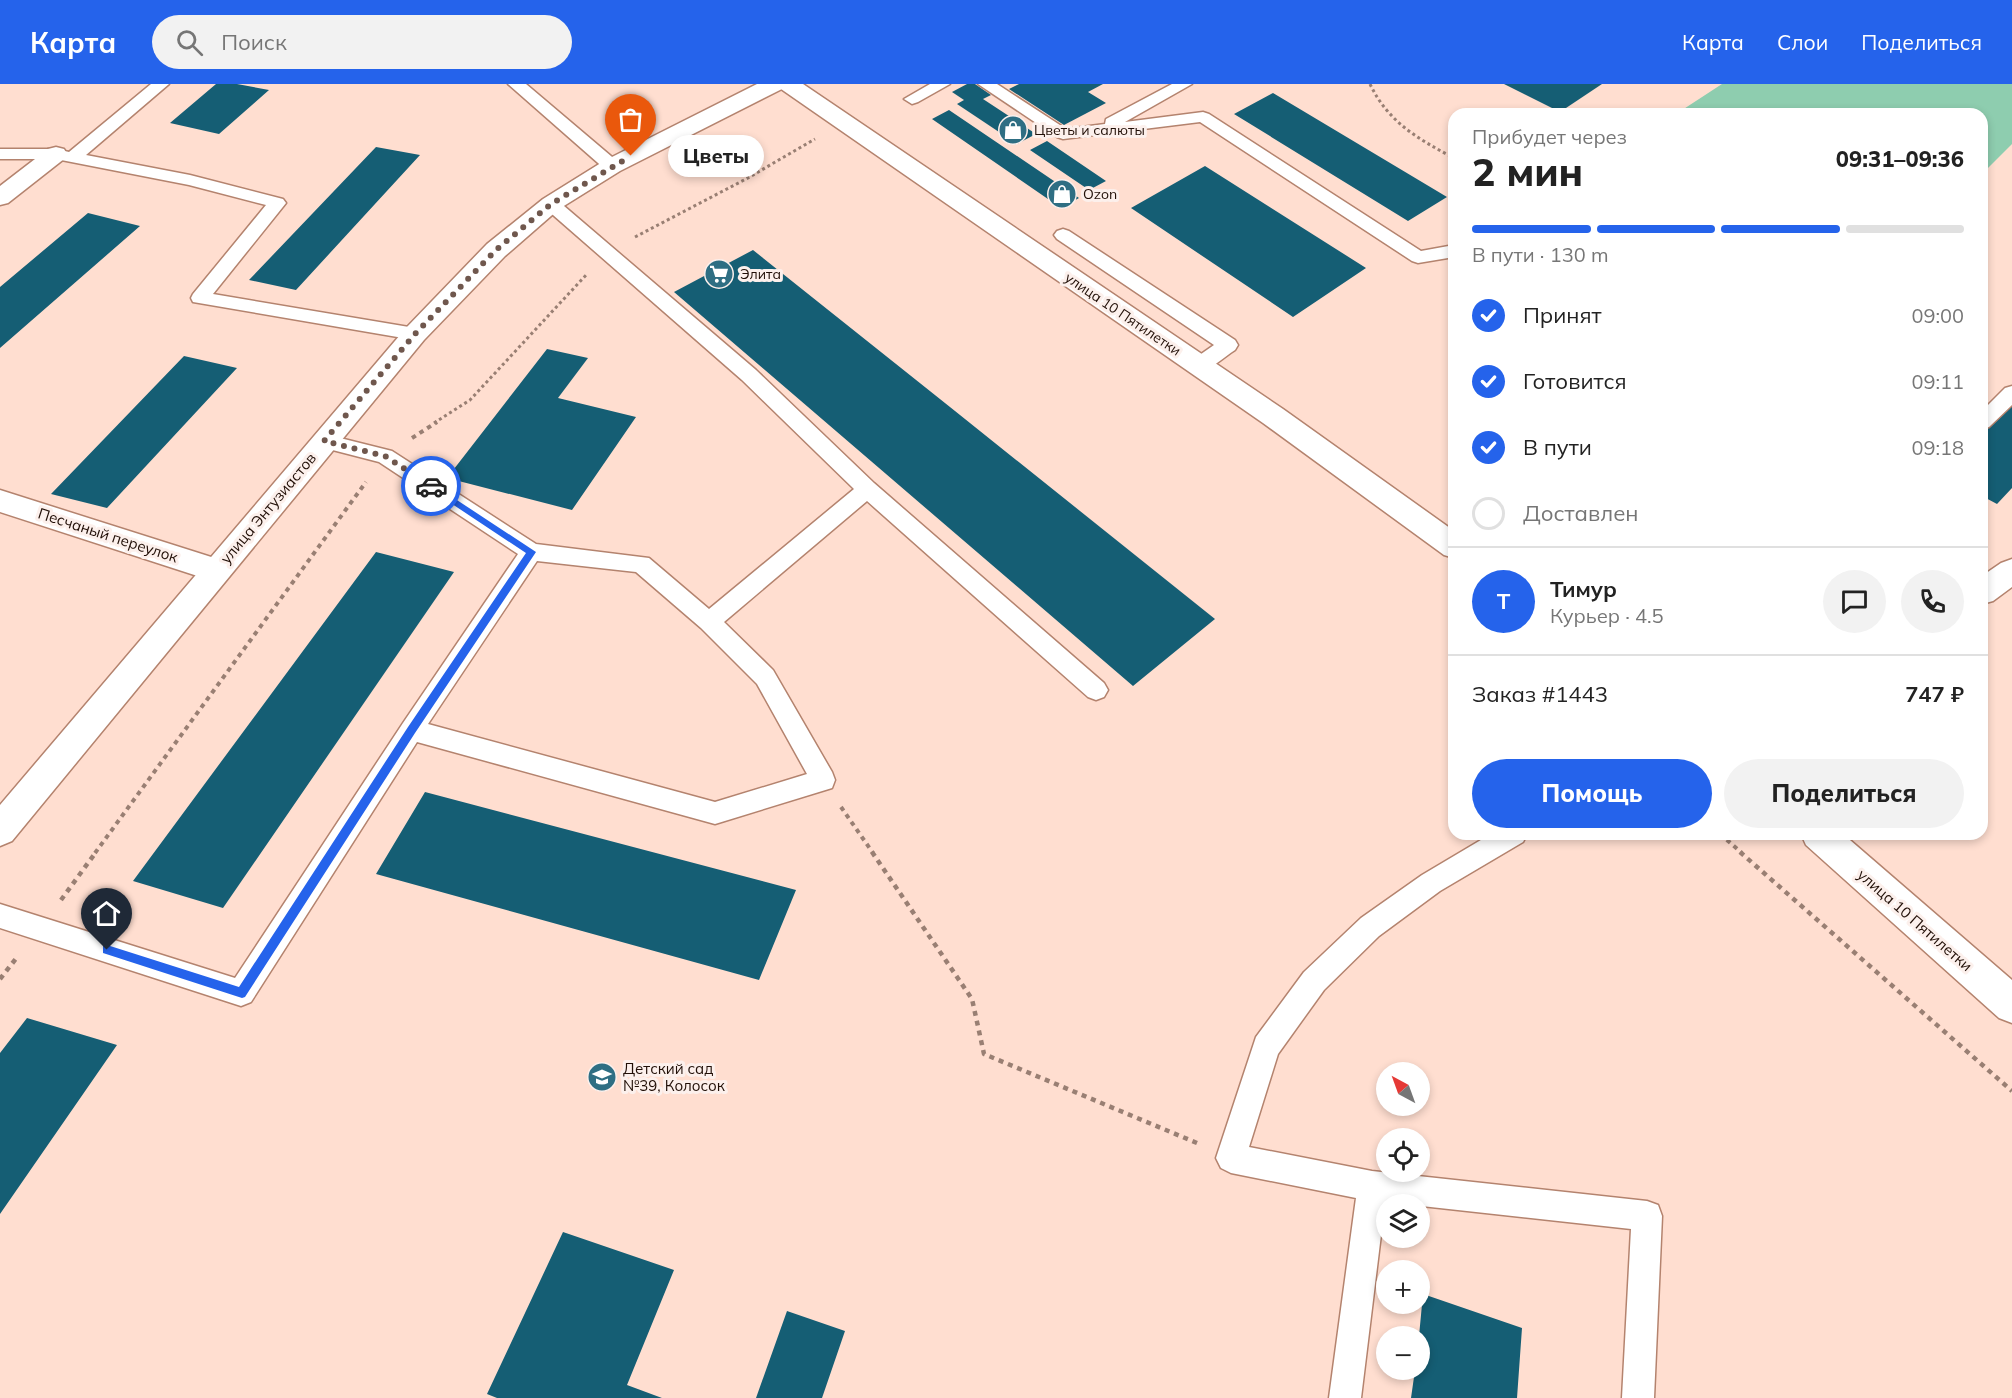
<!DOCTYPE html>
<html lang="ru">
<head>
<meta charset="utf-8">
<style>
	:root { --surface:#fff; --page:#f2f2f2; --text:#222; --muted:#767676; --line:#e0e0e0; --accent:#2563eb }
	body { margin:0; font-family:Mulish,sans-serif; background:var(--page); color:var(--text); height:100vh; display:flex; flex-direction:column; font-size:22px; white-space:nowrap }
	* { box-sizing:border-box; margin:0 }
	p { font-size:20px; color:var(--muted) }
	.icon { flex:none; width:33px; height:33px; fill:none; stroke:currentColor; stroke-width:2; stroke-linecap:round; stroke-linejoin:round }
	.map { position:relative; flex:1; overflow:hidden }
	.drawer { position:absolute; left:1448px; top:24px; width:540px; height:732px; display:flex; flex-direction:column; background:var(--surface); border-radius:18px; box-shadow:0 3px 9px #0003 }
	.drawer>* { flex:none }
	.needle { width:39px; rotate:319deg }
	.tools { position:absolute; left:1376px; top:978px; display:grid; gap:12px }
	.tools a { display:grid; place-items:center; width:54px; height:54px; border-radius:50%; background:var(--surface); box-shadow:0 3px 9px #0003; font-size:30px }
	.pin { position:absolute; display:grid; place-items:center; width:51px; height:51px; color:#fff; margin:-62px -26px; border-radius:50% 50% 50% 0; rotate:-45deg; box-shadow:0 0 6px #0007 }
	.pin .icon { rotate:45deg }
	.courier { position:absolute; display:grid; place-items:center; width:60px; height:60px; margin:-30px; border:4px solid #2563eb; border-radius:50%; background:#fff; color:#222; box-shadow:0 2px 8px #0007 }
	.bubble { position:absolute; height:42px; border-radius:21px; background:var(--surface); box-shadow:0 3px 9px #0003; font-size:20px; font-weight:800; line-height:42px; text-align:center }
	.overview em { font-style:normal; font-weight:800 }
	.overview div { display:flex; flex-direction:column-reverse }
	.overview { display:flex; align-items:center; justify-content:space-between; height:102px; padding:0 24px }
	h1 { font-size:39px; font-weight:800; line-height:45px }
	.bar { display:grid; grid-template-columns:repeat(4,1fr); gap:9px 6px; align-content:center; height:72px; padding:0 24px }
	.bar i { height:8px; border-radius:4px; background:var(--line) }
	.bar .active { background:var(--accent) }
	.bar p { grid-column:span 4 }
	.line { display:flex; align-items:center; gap:15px; padding:0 24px; border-top:2px solid var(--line) }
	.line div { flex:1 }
	.round { display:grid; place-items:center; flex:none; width:63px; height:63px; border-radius:32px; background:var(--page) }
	ol { padding:0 24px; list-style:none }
	li { display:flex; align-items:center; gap:18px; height:66px }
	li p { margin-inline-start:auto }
	li .icon { padding:6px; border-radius:50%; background:var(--accent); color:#fff; stroke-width:4 }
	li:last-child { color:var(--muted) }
	li i { width:33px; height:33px; border:3px solid var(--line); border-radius:50% }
	.cta { display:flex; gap:12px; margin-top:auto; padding:12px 24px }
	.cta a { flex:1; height:69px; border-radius:36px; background:var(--accent); color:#fff; font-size:24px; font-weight:800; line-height:69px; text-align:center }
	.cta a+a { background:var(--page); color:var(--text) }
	header { display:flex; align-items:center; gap:36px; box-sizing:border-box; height:84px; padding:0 30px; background:var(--accent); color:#fff }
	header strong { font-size:28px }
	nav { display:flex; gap:33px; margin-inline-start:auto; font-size:21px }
	.search { width:420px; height:54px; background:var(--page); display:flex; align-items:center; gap:15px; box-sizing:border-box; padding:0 21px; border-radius:33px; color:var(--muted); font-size:22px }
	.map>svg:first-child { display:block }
	.green { fill:#8ecdaf }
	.building { fill:#155e74 }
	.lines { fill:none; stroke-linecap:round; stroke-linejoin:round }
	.lane-casing { stroke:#b4836e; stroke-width:3 }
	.street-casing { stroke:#b4836e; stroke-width:3 }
	.secondary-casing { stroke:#b4836e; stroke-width:3 }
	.path-far2 { stroke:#997f73; stroke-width:3; stroke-dasharray:3 3; stroke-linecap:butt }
	.path-far1 { stroke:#997f73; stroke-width:4; stroke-dasharray:4.5 4.5; stroke-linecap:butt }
	.path { stroke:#997f73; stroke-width:4.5; stroke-dasharray:5 5; stroke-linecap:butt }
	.lane { fill:#fff; fill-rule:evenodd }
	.street { fill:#fff; fill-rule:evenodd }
	.secondary { fill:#fff; fill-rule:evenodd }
	.route { fill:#2563eb }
	.done { stroke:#6f574d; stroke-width:6; stroke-dasharray:0 10.8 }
	.labels { text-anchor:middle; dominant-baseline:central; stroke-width:6; stroke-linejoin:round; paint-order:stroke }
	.far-poi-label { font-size:14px; fill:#210f07; stroke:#fcf0ec; text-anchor:start }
	.far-street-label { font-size:14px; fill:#210f07; stroke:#fcf0ec }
	.street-label { font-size:15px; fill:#210f07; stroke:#fcf0ec }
	.poi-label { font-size:15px; fill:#210f07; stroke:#fcf0ec; text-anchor:start }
</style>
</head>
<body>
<header>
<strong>Карта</strong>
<div class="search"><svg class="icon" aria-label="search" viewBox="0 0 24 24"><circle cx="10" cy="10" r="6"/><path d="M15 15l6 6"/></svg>Поиск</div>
<nav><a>Карта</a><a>Слои</a><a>Поделиться</a></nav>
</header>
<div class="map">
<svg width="2012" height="1314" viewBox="0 0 2012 1314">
	<rect width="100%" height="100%" fill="#ffded0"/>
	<!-- green -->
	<path class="green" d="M 1722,0 L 2012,0 L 2012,60 L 1982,90 L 1982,30 L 1676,30 Z"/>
	<!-- building -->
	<path class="building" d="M 216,0 L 237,0 L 269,6 L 219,50 L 170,39 Z
		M 967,0 L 975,0 L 991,11 L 983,15 L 1036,50 L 1017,60 L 957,20 L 964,16 L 952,8 Z
		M 1019,0 L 1103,0 L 1088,8 L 1106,19 L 1064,41 L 1009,5 Z
		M 1504,0 L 1602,0 L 1560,28 Z
		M 1273,9 L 1447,113 L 1408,137 L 1234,30 Z
		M 949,26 L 1079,114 L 1061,124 L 932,35 Z
		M 1047,57 L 1106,97 L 1089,106 L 1030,66 Z
		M 376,63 L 420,71 L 296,206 L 249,196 Z
		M 1205,82 L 1366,184 L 1293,233 L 1131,124 Z
		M 88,129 L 140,142 L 0,264 L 0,203 Z
		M 753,166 L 955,327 L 1215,535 L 1133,602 L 674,208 Z
		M 547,265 L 588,274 L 558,314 L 636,333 L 572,426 L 447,394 Z
		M 184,272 L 237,284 L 107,424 L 51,410 Z
		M 2012,308 L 2012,404 L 1997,420 L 1982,412 L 1982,337 Z
		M 376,468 L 454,488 L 223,824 L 133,797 Z
		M 425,708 L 796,806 L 759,896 L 376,790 Z
		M 27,934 L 117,961 L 0,1130 L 0,969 Z
		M 563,1148 L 674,1186 L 627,1301 L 662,1314 L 497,1314 L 487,1310 Z
		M 1423,1210 L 1522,1244 L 1517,1314 L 1411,1314 L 1415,1286 L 1419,1286 L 1419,1252 Z
		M 787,1227 L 845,1247 L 822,1314 L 756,1314 Z"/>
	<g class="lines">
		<!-- lane casing -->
		<g class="lane-casing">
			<path id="lane" d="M 151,0 L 169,0 L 86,71 L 190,91 L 283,115 L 286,119 L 213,210 L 415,244 L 422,245 L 424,250 L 422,255 L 415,256 L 193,218 L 191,214 L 193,210 L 266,121 L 189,101 L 56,75 L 0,75 L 0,65 L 56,65 L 69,68 Z
				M 508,0 L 526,0 L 618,78 L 620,82 L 618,86 L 606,86 Z
				M 930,0 L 950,0 L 918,18 L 912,20 L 904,15 Z
				M 978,0 L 997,0 L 1066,45 L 1105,40 L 1106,35 L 1172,0 L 1192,0 L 1125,38 L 1203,28 L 1209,30 L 1421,167 L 1454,161 L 1454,173 L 1418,179 L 1412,177 L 1200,38 L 1063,55 L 1057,53 Z
				M 551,115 L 557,116 L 756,286 L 874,399 L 1104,599 L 1108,606 L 1104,613 L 1096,616 L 1088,613 L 867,417 L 724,538 L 773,586 L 832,688 L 835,696 L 832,704 L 715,740 L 417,658 L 251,918 L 241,922 L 0,844 L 0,820 L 235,894 L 403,639 L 518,470 L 379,378 L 317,362 L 314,357 L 317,352 L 324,350 L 392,367 L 536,460 L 649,474 L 709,525 L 854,405 L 742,296 L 545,124 L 542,120 L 545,116 ZM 537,477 L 636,488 L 701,544 L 757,600 L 807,690 L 715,718 L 428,640 Z
				M 1063,145 L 1069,147 L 1235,256 L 1238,261 L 1235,266 C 1222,274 1207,291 1191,287 L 1188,282 L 1191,277 L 1214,261 L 1057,155 L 1054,151 L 1057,147 Z
				M 2012,302 L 2012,321 L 1989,343 L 1982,345 L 1982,327 L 2005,304 Z
				M 1491,750 L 1527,750 L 1523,758 L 1440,807 L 1379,852 L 1324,906 L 1278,970 L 1249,1063 L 1372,1087 L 1647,1117 L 1658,1121 L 1662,1132 L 1654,1314 L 1622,1314 L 1631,1145 L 1385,1118 L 1361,1314 L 1329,1314 L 1356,1114 L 1231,1089 L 1221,1084 L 1216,1074 L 1256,953 L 1304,888 L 1361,834 L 1422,791 Z"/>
		</g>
		<!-- street casing -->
		<g class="street-casing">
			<path id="street" d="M 778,0 L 803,0 L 1283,325 L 1454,447 L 1454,474 L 1444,471 L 1263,339 L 781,5 Z
				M 56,63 L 64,65 L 67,70 L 64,75 L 8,119 L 0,121 L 0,102 L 48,65 Z
				M 0,406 L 227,478 L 231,486 L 227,494 L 216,498 L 0,428 Z
				M 2012,475 L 2012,503 L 1993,517 L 1982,520 L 1982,492 L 2001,479 Z
				M 1801,750 L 1843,750 L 2012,896 L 2012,939 L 1999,934 L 1806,761 Z"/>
		</g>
		<!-- secondary casing -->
		<g class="secondary-casing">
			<path id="secondary" d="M 757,0 L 785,0 L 782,5 L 620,87 L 559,125 L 505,172 L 424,256 L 12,757 L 0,762 L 0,721 L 406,244 L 487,160 L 543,115 L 604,77 Z"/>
		</g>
		<!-- path-far2 -->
		<path class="path-far2" d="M 1370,0 C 1388,38 1418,55 1454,74
			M 635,153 L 746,95 L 815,55
			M 434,339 L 470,316 L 587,190"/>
		<!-- path-far1 -->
		<path class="path-far1" d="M 412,354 L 437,338
			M 841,723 L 873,769
			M 1720,750 L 1742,769
			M 95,769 L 366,398"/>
		<!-- path -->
		<path class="path" d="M 872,768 L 972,915 L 984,970 L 1197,1059
			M 1740,768 L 2012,1007
			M 61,816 L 96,768
			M 0,895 L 18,872"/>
		<!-- lane -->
		<use href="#lane" class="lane"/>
		<!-- street -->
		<use href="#street" class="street"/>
		<!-- secondary -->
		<use href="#secondary" class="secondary"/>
	</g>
	<!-- route -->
	<path class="route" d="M 431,399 L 536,468 L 415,649 L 245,913 L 242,914 L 103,869 L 103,862 L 107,861 L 239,903 L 408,643 L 526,469 L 428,404 L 426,402 Z"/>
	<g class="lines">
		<!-- done -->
		<path class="done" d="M 431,402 L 385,372 L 324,357 L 415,250 L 496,166 L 551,120 L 631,72"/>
	</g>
	<!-- icons -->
	<defs>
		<g id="shop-disc" transform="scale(1.5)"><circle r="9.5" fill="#2e6e83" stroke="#fcf0ec"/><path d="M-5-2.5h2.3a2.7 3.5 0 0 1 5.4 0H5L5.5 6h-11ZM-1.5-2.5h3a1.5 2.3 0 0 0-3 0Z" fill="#fff"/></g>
		<g id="supermarket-disc" transform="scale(1.5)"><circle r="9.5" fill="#2e6e83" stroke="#fcf0ec"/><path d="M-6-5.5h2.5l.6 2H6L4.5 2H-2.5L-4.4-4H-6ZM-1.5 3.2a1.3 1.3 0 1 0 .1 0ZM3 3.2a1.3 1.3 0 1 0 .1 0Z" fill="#fff"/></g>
		<g id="school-disc" transform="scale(1.5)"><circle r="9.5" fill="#2e6e83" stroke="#fcf0ec"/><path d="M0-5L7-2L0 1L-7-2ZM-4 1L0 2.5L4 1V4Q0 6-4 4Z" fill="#fff"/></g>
	</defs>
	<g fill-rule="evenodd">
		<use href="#shop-disc" x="1013" y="46"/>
		<use href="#shop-disc" x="1062" y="110"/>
		<use href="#supermarket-disc" x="719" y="190"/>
		<use href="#school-disc" x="602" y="993"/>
	</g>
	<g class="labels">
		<!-- far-poi labels -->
		<g class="far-poi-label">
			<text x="1034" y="46">Цветы и салюты</text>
			<text x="1083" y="110">Ozon</text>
			<text x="740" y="190">Элита</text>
		</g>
		<!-- far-street labels -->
		<g class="far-street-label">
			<text transform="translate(1123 230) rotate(34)">улица 10 Пятилетки</text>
		</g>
		<!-- street labels -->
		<g class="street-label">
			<text transform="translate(268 424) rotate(-50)">улица Энтузиастов</text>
			<text transform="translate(108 451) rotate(18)">Песчаный переулок</text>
			<text transform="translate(1915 836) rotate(41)">улица 10 Пятилетки</text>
		</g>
		<!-- poi labels -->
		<g class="poi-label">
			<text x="623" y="984">Детский сад<tspan x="623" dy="17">№39, Колосок</tspan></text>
		</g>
	</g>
</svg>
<div class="tools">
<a><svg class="needle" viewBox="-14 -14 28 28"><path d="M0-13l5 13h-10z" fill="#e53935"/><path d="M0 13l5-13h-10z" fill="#767676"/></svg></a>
<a><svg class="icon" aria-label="locate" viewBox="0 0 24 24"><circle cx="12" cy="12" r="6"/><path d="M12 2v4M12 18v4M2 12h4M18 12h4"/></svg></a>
<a><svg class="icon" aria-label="layers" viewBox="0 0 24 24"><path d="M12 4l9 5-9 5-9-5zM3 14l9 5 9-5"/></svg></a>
<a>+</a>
<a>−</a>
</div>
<div class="pin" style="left:631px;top:72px;background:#ea580c"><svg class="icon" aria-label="bag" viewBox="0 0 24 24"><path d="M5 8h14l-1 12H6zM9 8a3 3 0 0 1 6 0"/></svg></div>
<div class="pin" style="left:107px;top:866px;background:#1f2937"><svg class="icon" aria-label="home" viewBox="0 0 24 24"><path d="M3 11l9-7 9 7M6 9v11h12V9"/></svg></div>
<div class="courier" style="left:431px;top:402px"><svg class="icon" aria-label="car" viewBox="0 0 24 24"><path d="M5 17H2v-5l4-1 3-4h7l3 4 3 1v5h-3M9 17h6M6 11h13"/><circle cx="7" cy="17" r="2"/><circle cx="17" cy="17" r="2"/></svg></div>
<div class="bubble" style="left:668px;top:51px;width:96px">Цветы</div>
<section class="drawer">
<div class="overview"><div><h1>2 мин</h1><p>Прибудет через</p></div><em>09:31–09:36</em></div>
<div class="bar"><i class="active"></i><i class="active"></i><i class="active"></i><i></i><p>В пути · 130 m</p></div>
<ol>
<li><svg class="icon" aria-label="check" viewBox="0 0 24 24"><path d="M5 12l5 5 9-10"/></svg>Принят<p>09:00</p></li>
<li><svg class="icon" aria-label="check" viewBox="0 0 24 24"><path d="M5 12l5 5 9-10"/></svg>Готовится<p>09:11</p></li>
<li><svg class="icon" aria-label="check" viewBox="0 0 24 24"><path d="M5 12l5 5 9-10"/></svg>В пути<p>09:18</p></li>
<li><i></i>Доставлен</li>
</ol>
<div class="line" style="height:108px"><b class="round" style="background:var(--accent);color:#fff">Т</b><div><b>Тимур</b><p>Курьер · 4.5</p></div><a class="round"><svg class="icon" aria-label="chat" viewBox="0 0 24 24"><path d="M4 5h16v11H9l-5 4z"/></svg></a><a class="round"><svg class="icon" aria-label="phone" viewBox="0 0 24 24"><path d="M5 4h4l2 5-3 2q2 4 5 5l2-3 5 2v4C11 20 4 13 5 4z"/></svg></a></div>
<div class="line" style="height:78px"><div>Заказ #1443</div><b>747 ₽</b></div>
<div class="cta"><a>Помощь</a><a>Поделиться</a></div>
</section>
</div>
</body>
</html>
